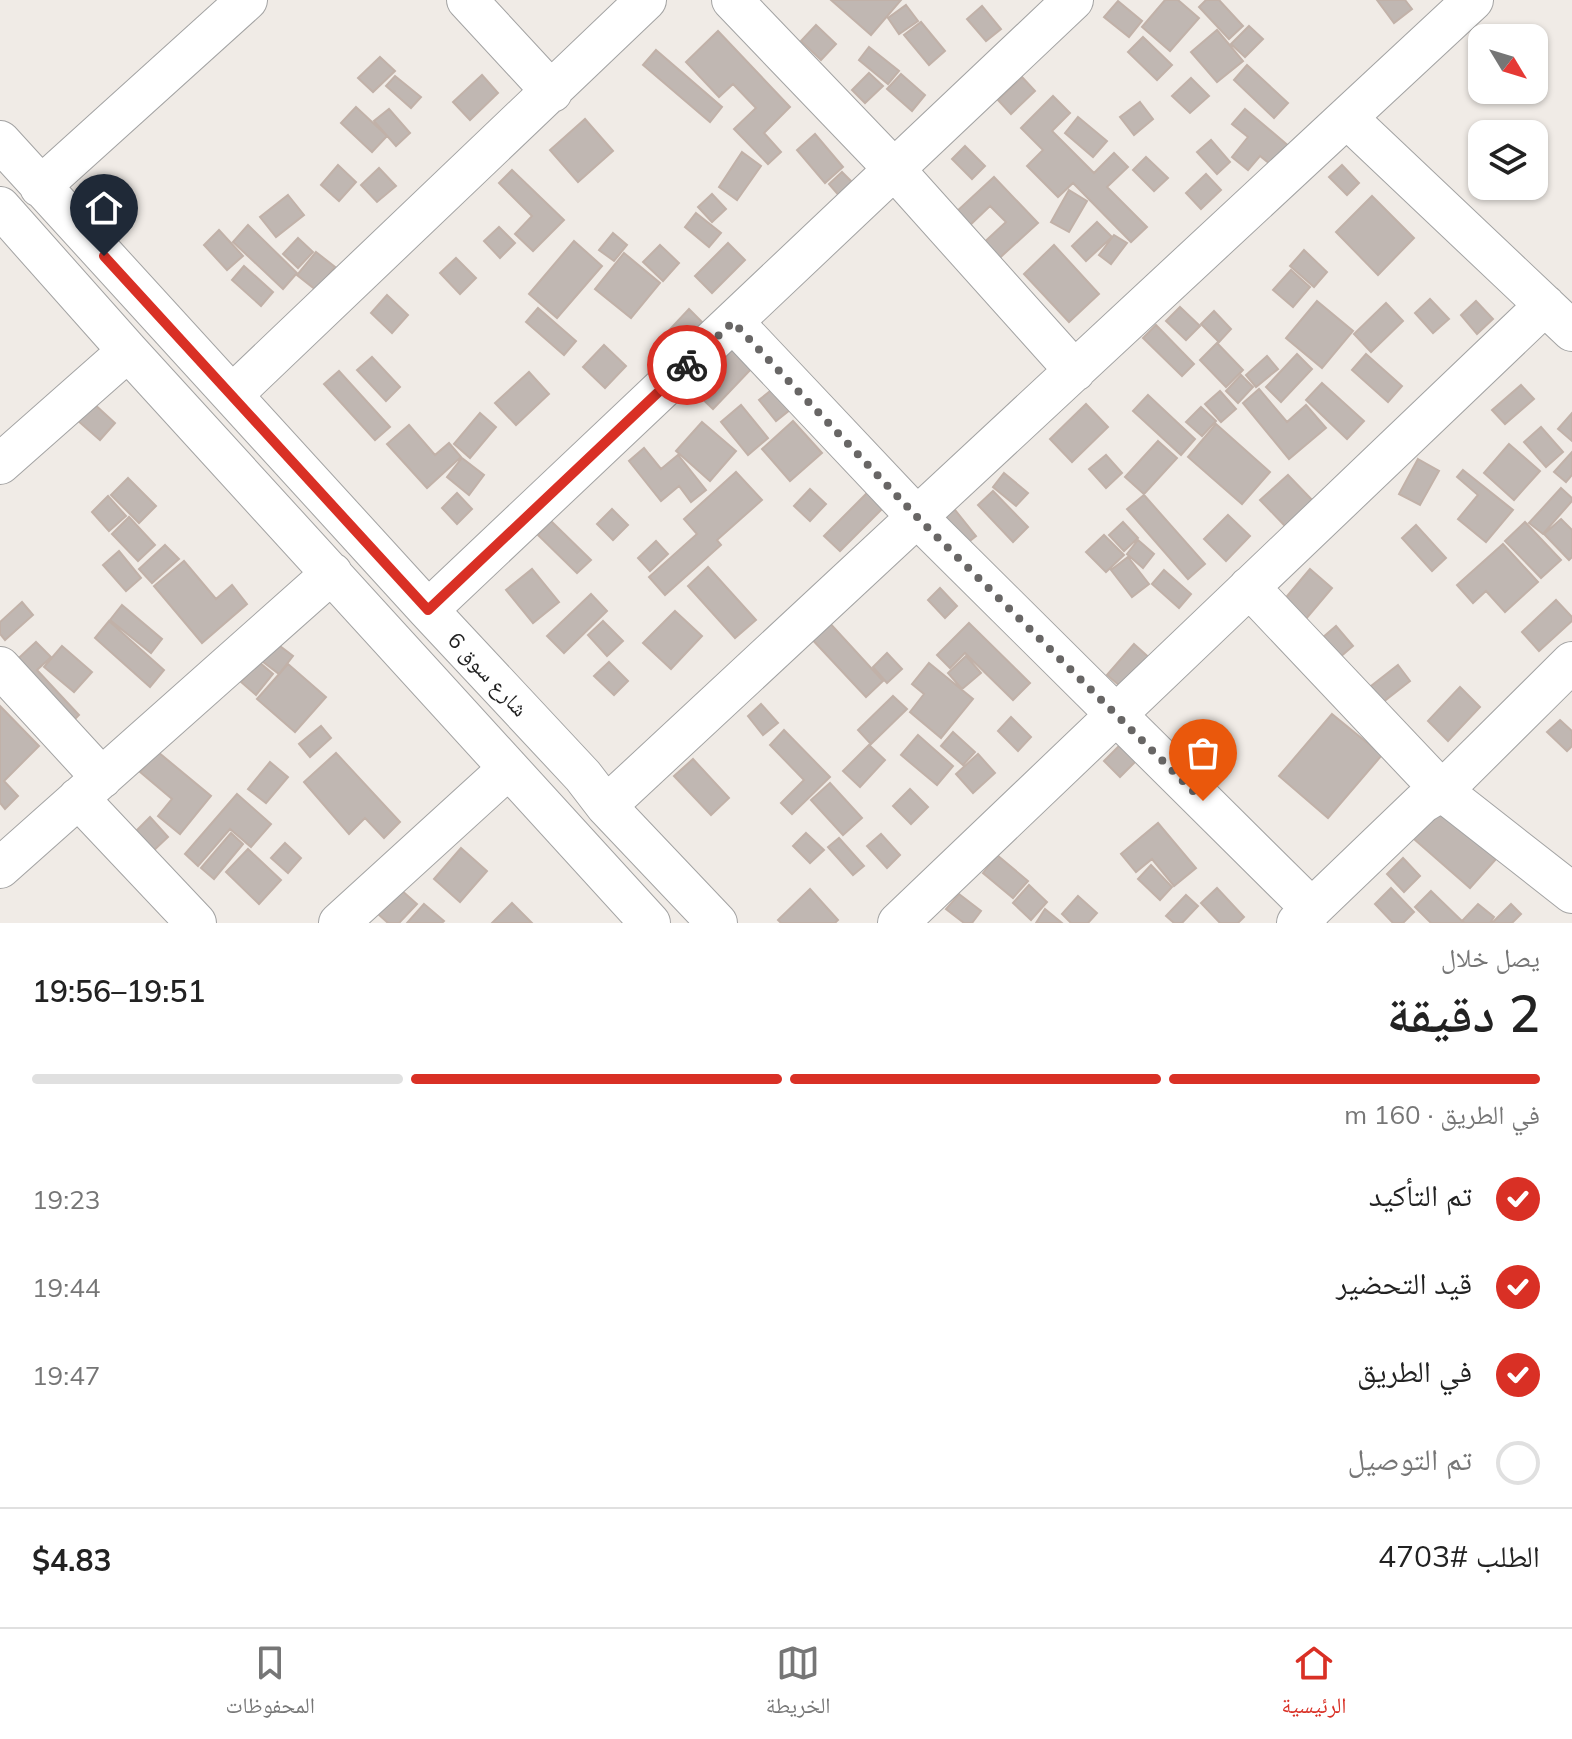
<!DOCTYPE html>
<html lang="ar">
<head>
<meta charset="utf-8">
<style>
	:root { --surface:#fff; --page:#f2f2f2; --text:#222; --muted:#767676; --line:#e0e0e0; --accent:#d93025 }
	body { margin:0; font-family:Mulish,"Noto Naskh Arabic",sans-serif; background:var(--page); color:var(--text); direction:rtl; height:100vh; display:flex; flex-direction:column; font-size:30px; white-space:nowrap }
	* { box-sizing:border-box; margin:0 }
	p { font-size:26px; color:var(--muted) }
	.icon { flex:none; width:44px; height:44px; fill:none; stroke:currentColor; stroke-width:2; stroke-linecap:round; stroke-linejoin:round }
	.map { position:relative; height:923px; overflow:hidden; direction:ltr }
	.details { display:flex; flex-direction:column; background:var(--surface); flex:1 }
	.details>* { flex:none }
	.needle { width:52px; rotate:128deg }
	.buttons { position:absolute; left:1468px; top:24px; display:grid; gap:16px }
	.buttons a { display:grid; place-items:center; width:80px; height:80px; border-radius:16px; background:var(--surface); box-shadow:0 2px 6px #0004; font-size:40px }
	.pin { position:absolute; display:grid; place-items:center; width:68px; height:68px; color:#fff; margin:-82px -34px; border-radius:50% 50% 50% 0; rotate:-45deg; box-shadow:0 0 8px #0007 }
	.pin .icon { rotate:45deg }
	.courier { position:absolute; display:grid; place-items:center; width:80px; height:80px; margin:-40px; border:6px solid #d93025; border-radius:50%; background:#fff; color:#222; box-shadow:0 2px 10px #0007 }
	.summary em { font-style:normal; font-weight:600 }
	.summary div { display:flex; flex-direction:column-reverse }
	.summary { display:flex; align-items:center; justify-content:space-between; height:136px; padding:0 32px }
	h1 { font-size:52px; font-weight:600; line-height:60px }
	.bar { display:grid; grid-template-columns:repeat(4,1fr); gap:12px 8px; align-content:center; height:96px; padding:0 32px }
	.bar i { height:10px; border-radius:6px; background:var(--line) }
	.bar .on { background:var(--accent) }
	.bar p { grid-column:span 4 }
	.line { display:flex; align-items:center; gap:20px; padding:0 32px; border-top:2px solid var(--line) }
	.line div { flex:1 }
	ol { padding:0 32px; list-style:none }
	li { display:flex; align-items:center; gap:24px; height:88px }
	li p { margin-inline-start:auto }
	li .icon { padding:8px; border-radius:50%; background:var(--accent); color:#fff; stroke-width:4 }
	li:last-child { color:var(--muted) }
	li i { width:44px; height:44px; border:4px solid var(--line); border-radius:50% }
	.tab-bar { display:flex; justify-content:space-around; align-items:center; height:112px; border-top:2px solid var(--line); background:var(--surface); font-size:22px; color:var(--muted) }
	.tab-bar a { display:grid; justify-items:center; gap:4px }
	.tab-bar .on { color:var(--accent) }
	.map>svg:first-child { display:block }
	.building { fill:#c0b7b2; stroke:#c1b1a8; stroke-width:2 }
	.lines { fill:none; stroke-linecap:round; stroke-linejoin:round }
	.minor-casing { stroke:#a3a3a3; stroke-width:42 }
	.minor { stroke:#fff; stroke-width:40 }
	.done { stroke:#686665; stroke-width:8; stroke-dasharray:0 14.4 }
	.route { stroke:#d93025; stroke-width:10 }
	.labels { text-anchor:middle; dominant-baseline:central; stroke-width:8; stroke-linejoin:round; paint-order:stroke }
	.street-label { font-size:22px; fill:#1f1f1f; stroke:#fff }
</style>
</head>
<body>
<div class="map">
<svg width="1572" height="923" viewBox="0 0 1572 923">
	<rect width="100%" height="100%" fill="#f0ebe6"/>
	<!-- building -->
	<path class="building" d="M 831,0 L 901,0 L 871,35 Z
		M 1165,0 L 1178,0 L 1199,18 L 1170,51 L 1142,27 Z
		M 1206,0 L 1219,0 L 1243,26 L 1229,39 L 1199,7 Z
		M 1377,0 L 1405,0 L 1412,9 L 1394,23 Z
		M 1118,1 L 1142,21 L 1129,37 L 1104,17 Z
		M 906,5 L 918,21 L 899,34 L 888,18 Z
		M 982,6 L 1001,29 L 986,41 L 967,19 Z
		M 921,22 L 945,51 L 929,65 L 904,35 Z
		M 816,25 L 836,44 L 821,60 L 801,41 Z
		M 1249,26 L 1263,39 L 1245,57 L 1231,44 Z
		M 1217,30 L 1243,61 L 1217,82 L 1191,52 Z
		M 718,31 L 790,107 L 764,133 L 781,152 L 768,164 L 734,129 L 756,108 L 733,84 L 719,97 L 686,62 Z
		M 1143,37 L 1172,65 L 1157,80 L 1128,52 Z
		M 869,47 L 899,71 L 888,84 L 859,60 Z
		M 656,50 L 722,107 L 710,122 L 643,65 Z
		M 380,57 L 395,71 L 373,92 L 358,78 Z
		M 1247,65 L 1288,103 L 1274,118 L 1234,80 Z
		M 869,73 L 883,86 L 865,103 L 852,90 Z
		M 901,74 L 925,95 L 912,111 L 887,89 Z
		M 482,75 L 498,93 L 470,120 L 453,102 Z
		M 395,76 L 421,97 L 411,108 L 386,86 Z
		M 1022,77 L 1035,91 L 1011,114 L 998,100 Z
		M 1191,78 L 1209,96 L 1190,113 L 1172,96 Z
		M 1053,96 L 1070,113 L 1052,131 L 1094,173 L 1114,153 L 1128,167 L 1107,187 L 1147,227 L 1131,242 L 1073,183 L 1058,197 L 1027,166 L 1043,150 L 1021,128 Z
		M 1140,102 L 1153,119 L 1134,135 L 1120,117 Z
		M 356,107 L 387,136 L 372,152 L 341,123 Z
		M 389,109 L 410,133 L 396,146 L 374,121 Z
		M 1245,109 L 1297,153 L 1280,172 L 1260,156 L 1248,170 L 1232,157 L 1248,137 L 1232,124 Z
		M 1078,117 L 1107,141 L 1093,157 L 1065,133 Z
		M 585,119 L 613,151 L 578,182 L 550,150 Z
		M 815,134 L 843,167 L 825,183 L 797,150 Z
		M 1211,140 L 1230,162 L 1217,174 L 1197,152 Z
		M 965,146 L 985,166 L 972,179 L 952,159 Z
		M 742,152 L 761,166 L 737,200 L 719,187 Z
		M 1146,157 L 1168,178 L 1154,191 L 1133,170 Z
		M 338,165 L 356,182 L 339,201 L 321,185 Z
		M 1342,165 L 1359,183 L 1347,195 L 1329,177 Z
		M 379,168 L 396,186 L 377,202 L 361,185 Z
		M 512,170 L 564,220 L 533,251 L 515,234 L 532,216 L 499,183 Z
		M 842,172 L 856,186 L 842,199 L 829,184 Z
		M 1206,174 L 1221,190 L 1201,209 L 1186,193 Z
		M 994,177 L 1038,223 L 993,264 L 978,248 L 1006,222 L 990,206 L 968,227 L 955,213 Z
		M 1069,190 L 1087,201 L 1069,232 L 1051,222 Z
		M 712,194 L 726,209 L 712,222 L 698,207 Z
		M 288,195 L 304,215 L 276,237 L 260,217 Z
		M 1372,196 L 1414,238 L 1378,275 L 1336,232 Z
		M 696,213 L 721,233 L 709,247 L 685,227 Z
		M 1097,222 L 1112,237 L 1086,261 L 1072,246 Z
		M 248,225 L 297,273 L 283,289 L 233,242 Z
		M 499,227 L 515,243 L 500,258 L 484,241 Z
		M 219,230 L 243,256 L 227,270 L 204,245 Z
		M 613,233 L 627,245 L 614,261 L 599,250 Z
		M 1114,235 L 1127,243 L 1111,264 L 1099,255 Z
		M 298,238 L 313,252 L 298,268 L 283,254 Z
		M 574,241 L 602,266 L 557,318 L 529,294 Z
		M 728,243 L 745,260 L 712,293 L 695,276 Z
		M 660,245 L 679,263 L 663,281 L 643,262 Z
		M 1054,245 L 1099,294 L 1069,322 L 1024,274 Z
		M 1304,250 L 1327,272 L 1314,287 L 1290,266 Z
		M 316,252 L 335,267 L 316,290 L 297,275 Z
		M 624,253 L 660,283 L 631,318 L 595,289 Z
		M 456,258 L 476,278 L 460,294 L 440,273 Z
		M 244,266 L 273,292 L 261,306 L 232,280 Z
		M 1291,270 L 1310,287 L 1293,307 L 1273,290 Z
		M 387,295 L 408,315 L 392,333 L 371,313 Z
		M 1430,299 L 1449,319 L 1433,333 L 1415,313 Z
		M 1317,301 L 1353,331 L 1322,368 L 1286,338 Z
		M 1476,301 L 1493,319 L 1477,334 L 1461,315 Z
		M 1386,303 L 1403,321 L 1371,352 L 1354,334 Z
		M 1180,307 L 1200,326 L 1186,340 L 1166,321 Z
		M 538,308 L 576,341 L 564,355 L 526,322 Z
		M 689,309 L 706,326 L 676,357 L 659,341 Z
		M 1214,311 L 1231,329 L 1219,342 L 1201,324 Z
		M 1156,325 L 1194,364 L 1182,376 L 1143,338 Z
		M 1217,343 L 1243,370 L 1226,387 L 1200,360 Z
		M 604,345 L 626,366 L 605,388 L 583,367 Z
		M 733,348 L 753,367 L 713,409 L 693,390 Z
		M 1297,354 L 1312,369 L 1281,402 L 1266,387 Z
		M 1366,354 L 1402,386 L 1388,402 L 1352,370 Z
		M 1267,356 L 1278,369 L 1256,387 L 1246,375 Z
		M 372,357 L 400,387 L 386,401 L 357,370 Z
		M 339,371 L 390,427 L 375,440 L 324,384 Z
		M 529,372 L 549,394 L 516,425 L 495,403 Z
		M 1241,375 L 1253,387 L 1238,403 L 1226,391 Z
		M 1322,383 L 1364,421 L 1347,439 L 1306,400 Z
		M 1521,385 L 1534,399 L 1505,424 L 1492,410 Z
		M 774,388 L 791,409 L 776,421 L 759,400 Z
		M 1259,389 L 1287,422 L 1306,405 L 1326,428 L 1289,459 L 1243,403 Z
		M 1220,391 L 1236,409 L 1221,422 L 1205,404 Z
		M 1148,395 L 1195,439 L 1181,455 L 1133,411 Z
		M 92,402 L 115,423 L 100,440 L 77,420 Z
		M 1086,404 L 1108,427 L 1072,462 L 1050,439 Z
		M 741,405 L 768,438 L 748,455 L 721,422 Z
		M 1201,407 L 1216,421 L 1202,436 L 1186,422 Z
		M 480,413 L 496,427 L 470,458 L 454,444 Z
		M 1572,413 L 1572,441 L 1558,429 Z
		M 793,421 L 822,453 L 790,481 L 762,449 Z
		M 702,422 L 736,451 L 710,481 L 676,451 Z
		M 1216,424 L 1270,472 L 1242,504 L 1188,457 Z
		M 409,425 L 435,455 L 449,443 L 461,457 L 427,488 L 387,444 Z
		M 1541,427 L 1563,452 L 1546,467 L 1524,442 Z
		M 1158,441 L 1177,458 L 1144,494 L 1125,477 Z
		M 1509,444 L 1540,471 L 1514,500 L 1484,473 Z
		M 644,448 L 661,469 L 678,455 L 706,490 L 691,502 L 679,486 L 661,501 L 629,461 Z
		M 1572,452 L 1572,475 L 1566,482 L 1554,472 Z
		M 1106,455 L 1122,473 L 1106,488 L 1089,469 Z
		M 462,458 L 484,475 L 469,495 L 447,477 Z
		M 1418,459 L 1439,471 L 1420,505 L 1399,494 Z
		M 1463,470 L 1513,510 L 1486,542 L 1458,519 L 1478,495 L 1457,477 Z
		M 736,472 L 762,500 L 717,540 L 721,545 L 665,595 L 649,577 L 697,534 L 684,519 Z
		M 1004,473 L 1028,493 L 1016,506 L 993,487 Z
		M 1288,475 L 1314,502 L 1286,527 L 1260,500 Z
		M 128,478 L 156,506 L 139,523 L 111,495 Z
		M 1561,488 L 1572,498 L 1572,501 L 1543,534 L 1529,523 Z
		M 810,489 L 826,504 L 810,521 L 794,506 Z
		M 870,490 L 886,505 L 840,551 L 824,536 Z
		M 993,491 L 1028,527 L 1013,542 L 978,505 Z
		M 457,493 L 472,509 L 457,524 L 442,508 Z
		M 943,495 L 976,536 L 962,547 L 929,507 Z
		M 1144,495 L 1205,564 L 1188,579 L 1127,509 Z
		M 108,496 L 126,516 L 109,531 L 92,512 Z
		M 612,509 L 628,525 L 613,540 L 597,524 Z
		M 1228,515 L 1250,536 L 1226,561 L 1204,539 Z
		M 129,517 L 155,545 L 138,561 L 112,534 Z
		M 1561,519 L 1572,530 L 1572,557 L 1569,560 L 1544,534 Z
		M 551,521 L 591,560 L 577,573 L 538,535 Z
		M 1123,522 L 1138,538 L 1124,551 L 1109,535 Z
		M 1525,522 L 1561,560 L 1541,578 L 1505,541 Z
		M 1416,525 L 1446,558 L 1432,571 L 1402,538 Z
		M 1104,535 L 1124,555 L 1106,572 L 1086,552 Z
		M 1138,540 L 1154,554 L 1143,568 L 1127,554 Z
		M 656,541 L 668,554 L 650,571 L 638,558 Z
		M 1503,544 L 1538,582 L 1505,612 L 1486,591 L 1473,603 L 1457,585 Z
		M 165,545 L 179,559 L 152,583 L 139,569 Z
		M 119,551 L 141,578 L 126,591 L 103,565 Z
		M 1128,557 L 1149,584 L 1132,597 L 1111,570 Z
		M 184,561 L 216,599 L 232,585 L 247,604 L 202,643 L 154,586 Z
		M 708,567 L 756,620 L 735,638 L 688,586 Z
		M 532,569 L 559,602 L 533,623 L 506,590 Z
		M 1310,569 L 1332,588 L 1305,620 L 1283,601 Z
		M 1164,570 L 1191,594 L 1179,608 L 1152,584 Z
		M 940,588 L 957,606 L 945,618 L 928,600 Z
		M 591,594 L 607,611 L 564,653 L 547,636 Z
		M 1556,600 L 1572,617 L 1572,621 L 1539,651 L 1522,632 Z
		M 22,602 L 33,615 L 5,640 L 0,634 L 0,622 Z
		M 122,605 L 162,639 L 151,653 L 110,620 Z
		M 675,611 L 702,636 L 671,669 L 643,643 Z
		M 826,619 L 883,681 L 866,697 L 808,635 Z
		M 109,621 L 164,670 L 150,687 L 95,638 Z
		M 603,621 L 623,641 L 607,656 L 588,635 Z
		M 969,623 L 1030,683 L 1013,700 L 965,653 L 950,668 L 937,655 Z
		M 1336,626 L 1353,646 L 1332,664 L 1315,644 Z
		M 36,642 L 51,657 L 37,670 L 79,715 L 64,730 L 8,668 Z
		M 276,643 L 293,656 L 279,674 L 262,661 Z
		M 1134,644 L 1153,661 L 1127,692 L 1107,675 Z
		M 62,646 L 92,672 L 74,692 L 44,667 Z
		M 887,653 L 902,669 L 887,683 L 873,667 Z
		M 966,656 L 981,673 L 962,689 L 948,673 Z
		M 259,662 L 273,674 L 256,695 L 241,682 Z
		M 609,662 L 628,681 L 614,695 L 594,676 Z
		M 929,663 L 973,699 L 941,738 L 910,712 L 924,694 L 912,684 Z
		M 288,664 L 326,697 L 295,732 L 257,699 Z
		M 1398,665 L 1410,681 L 1378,706 L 1366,690 Z
		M 1460,687 L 1480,707 L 1448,741 L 1428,721 Z
		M 893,696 L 907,709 L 871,744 L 858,730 Z
		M 761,704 L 778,723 L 763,735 L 748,716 Z
		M 0,706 L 39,746 L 4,781 L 18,796 L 5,809 L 0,803 Z
		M 1332,714 L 1382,755 L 1328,818 L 1279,776 Z
		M 1011,717 L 1031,737 L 1018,751 L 998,731 Z
		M 1560,720 L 1572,731 L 1572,746 L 1567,751 L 1547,732 Z
		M 321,726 L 331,738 L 310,757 L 299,744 Z
		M 784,730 L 830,777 L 792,814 L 781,803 L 804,780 L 770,745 Z
		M 953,732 L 975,752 L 963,765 L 941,746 Z
		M 918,735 L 953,766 L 937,785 L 901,755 Z
		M 1123,742 L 1139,758 L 1120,777 L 1104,761 Z
		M 869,745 L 885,760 L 860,787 L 843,771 Z
		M 158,752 L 211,796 L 180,834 L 158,816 L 172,799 L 140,772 Z
		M 336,753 L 400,822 L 384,838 L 365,818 L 349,834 L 304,782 Z
		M 978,754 L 995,773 L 973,793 L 956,774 Z
		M 693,759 L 729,798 L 711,815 L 674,776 Z
		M 270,762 L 288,777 L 266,803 L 248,789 Z
		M 830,783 L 862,818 L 843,835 L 811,800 Z
		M 910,789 L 928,807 L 911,824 L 893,806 Z
		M 237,794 L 271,824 L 251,847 L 230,829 L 198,866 L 185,854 Z
		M 1432,804 L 1496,859 L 1470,888 L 1407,833 Z
		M 150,817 L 168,837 L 152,852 L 134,833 Z
		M 1158,823 L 1196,868 L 1174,886 L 1152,859 L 1136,872 L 1121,854 Z
		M 231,833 L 243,844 L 214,879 L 201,868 Z
		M 806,833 L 824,850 L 810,863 L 793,846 Z
		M 881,834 L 900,855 L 887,868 L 867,846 Z
		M 839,838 L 864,866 L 853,875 L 828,847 Z
		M 285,843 L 301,858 L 288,873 L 271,858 Z
		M 461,848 L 487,871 L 460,902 L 434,879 Z
		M 248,849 L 281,880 L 259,904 L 226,872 Z
		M 997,855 L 1028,881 L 1013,898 L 983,873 Z
		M 1403,858 L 1420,876 L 1404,892 L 1387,874 Z
		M 1151,865 L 1172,887 L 1160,900 L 1138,879 Z
		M 1029,885 L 1047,902 L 1031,920 L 1013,903 Z
		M 1217,888 L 1244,917 L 1238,923 L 1220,923 L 1201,903 Z
		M 1391,888 L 1414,912 L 1403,923 L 1393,923 L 1375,904 Z
		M 400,889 L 417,904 L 399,923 L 388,923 L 378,914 Z
		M 810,889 L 838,920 L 835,923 L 781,923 L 778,920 Z
		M 1431,891 L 1464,923 L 1431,923 L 1415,907 Z
		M 959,894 L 981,911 L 972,923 L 964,923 L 946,909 Z
		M 1186,895 L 1198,906 L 1182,923 L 1174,923 L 1166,916 Z
		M 1078,896 L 1097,913 L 1088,923 L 1071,923 L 1062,914 Z
		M 512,903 L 532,923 L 492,923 Z
		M 424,904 L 444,921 L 442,923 L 407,923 Z
		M 1478,904 L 1494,917 L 1490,923 L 1465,923 L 1462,921 Z
		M 1511,904 L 1521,914 L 1512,923 L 1492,923 Z
		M 1045,909 L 1062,923 L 1036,923 Z"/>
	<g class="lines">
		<!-- minor casing -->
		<g class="minor-casing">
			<path id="minor" d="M 467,0 L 552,92
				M 732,0 L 894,169 L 1075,371
				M 1347,118 L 1572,331
				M 0,141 L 428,610 L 583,776 L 606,806 L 717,923
				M 40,187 L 247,0
				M 0,207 L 128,351 L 650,923
				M 733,322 L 917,517 L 1312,909
				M 232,395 L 646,0
				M 0,464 L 128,351
				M 1249,587 L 1442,791 L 1572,893
				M 428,610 L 1073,0
				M 0,667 L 102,778
				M 78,798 L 196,923
				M 606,806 L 1473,0
				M 0,868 L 332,573
				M 339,923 L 508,769
				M 898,923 L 1545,305
				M 1297,923 L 1422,803 L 1442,791 L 1572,662"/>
		</g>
		<!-- minor -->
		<use href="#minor" class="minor"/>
	</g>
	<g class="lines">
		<!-- done -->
		<path class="done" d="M 687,365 L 733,322 L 917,517 L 1203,801"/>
		<!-- route -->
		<path class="route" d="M 104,256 L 428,610 L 687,365"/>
	</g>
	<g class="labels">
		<!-- street labels -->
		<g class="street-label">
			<text transform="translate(488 674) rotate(47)">شارع سوق 6</text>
		</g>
	</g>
</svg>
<div class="buttons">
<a><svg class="needle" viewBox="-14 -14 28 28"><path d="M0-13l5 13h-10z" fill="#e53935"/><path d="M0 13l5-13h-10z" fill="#767676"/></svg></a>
<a><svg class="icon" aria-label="layers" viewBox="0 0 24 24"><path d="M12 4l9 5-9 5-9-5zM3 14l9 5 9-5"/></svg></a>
</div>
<div class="pin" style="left:1203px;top:801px;background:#ea580c"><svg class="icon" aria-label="bag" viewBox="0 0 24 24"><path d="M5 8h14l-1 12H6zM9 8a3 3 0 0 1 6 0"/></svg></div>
<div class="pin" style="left:104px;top:256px;background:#1f2937"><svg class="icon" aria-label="home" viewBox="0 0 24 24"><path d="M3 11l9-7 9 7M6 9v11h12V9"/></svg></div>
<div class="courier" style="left:687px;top:365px"><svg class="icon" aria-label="bike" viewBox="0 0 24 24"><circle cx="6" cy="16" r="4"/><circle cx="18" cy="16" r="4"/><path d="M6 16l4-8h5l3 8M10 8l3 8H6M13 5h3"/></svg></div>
</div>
<section class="details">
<div class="summary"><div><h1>2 دقيقة</h1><p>يصل خلال</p></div><em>19:51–19:56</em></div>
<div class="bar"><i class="on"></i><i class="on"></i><i class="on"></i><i></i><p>في الطريق · 160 m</p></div>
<ol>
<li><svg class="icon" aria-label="check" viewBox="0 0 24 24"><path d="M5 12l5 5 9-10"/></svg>تم التأكيد<p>19:23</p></li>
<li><svg class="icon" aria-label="check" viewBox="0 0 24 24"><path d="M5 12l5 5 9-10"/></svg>قيد التحضير<p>19:44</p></li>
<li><svg class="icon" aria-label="check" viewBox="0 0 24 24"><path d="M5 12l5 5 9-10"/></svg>في الطريق<p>19:47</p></li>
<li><i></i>تم التوصيل</li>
</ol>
<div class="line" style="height:104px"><div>الطلب #4703</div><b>$4.83</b></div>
</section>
<nav class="tab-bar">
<a class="on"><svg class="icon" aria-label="home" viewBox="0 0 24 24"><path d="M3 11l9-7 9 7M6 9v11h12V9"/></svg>الرئيسية</a>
<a><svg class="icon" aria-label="map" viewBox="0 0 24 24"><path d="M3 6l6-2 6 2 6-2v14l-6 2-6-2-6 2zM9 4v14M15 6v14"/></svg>الخريطة</a>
<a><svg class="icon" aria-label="saved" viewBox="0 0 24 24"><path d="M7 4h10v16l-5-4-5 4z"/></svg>المحفوظات</a>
</nav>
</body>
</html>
